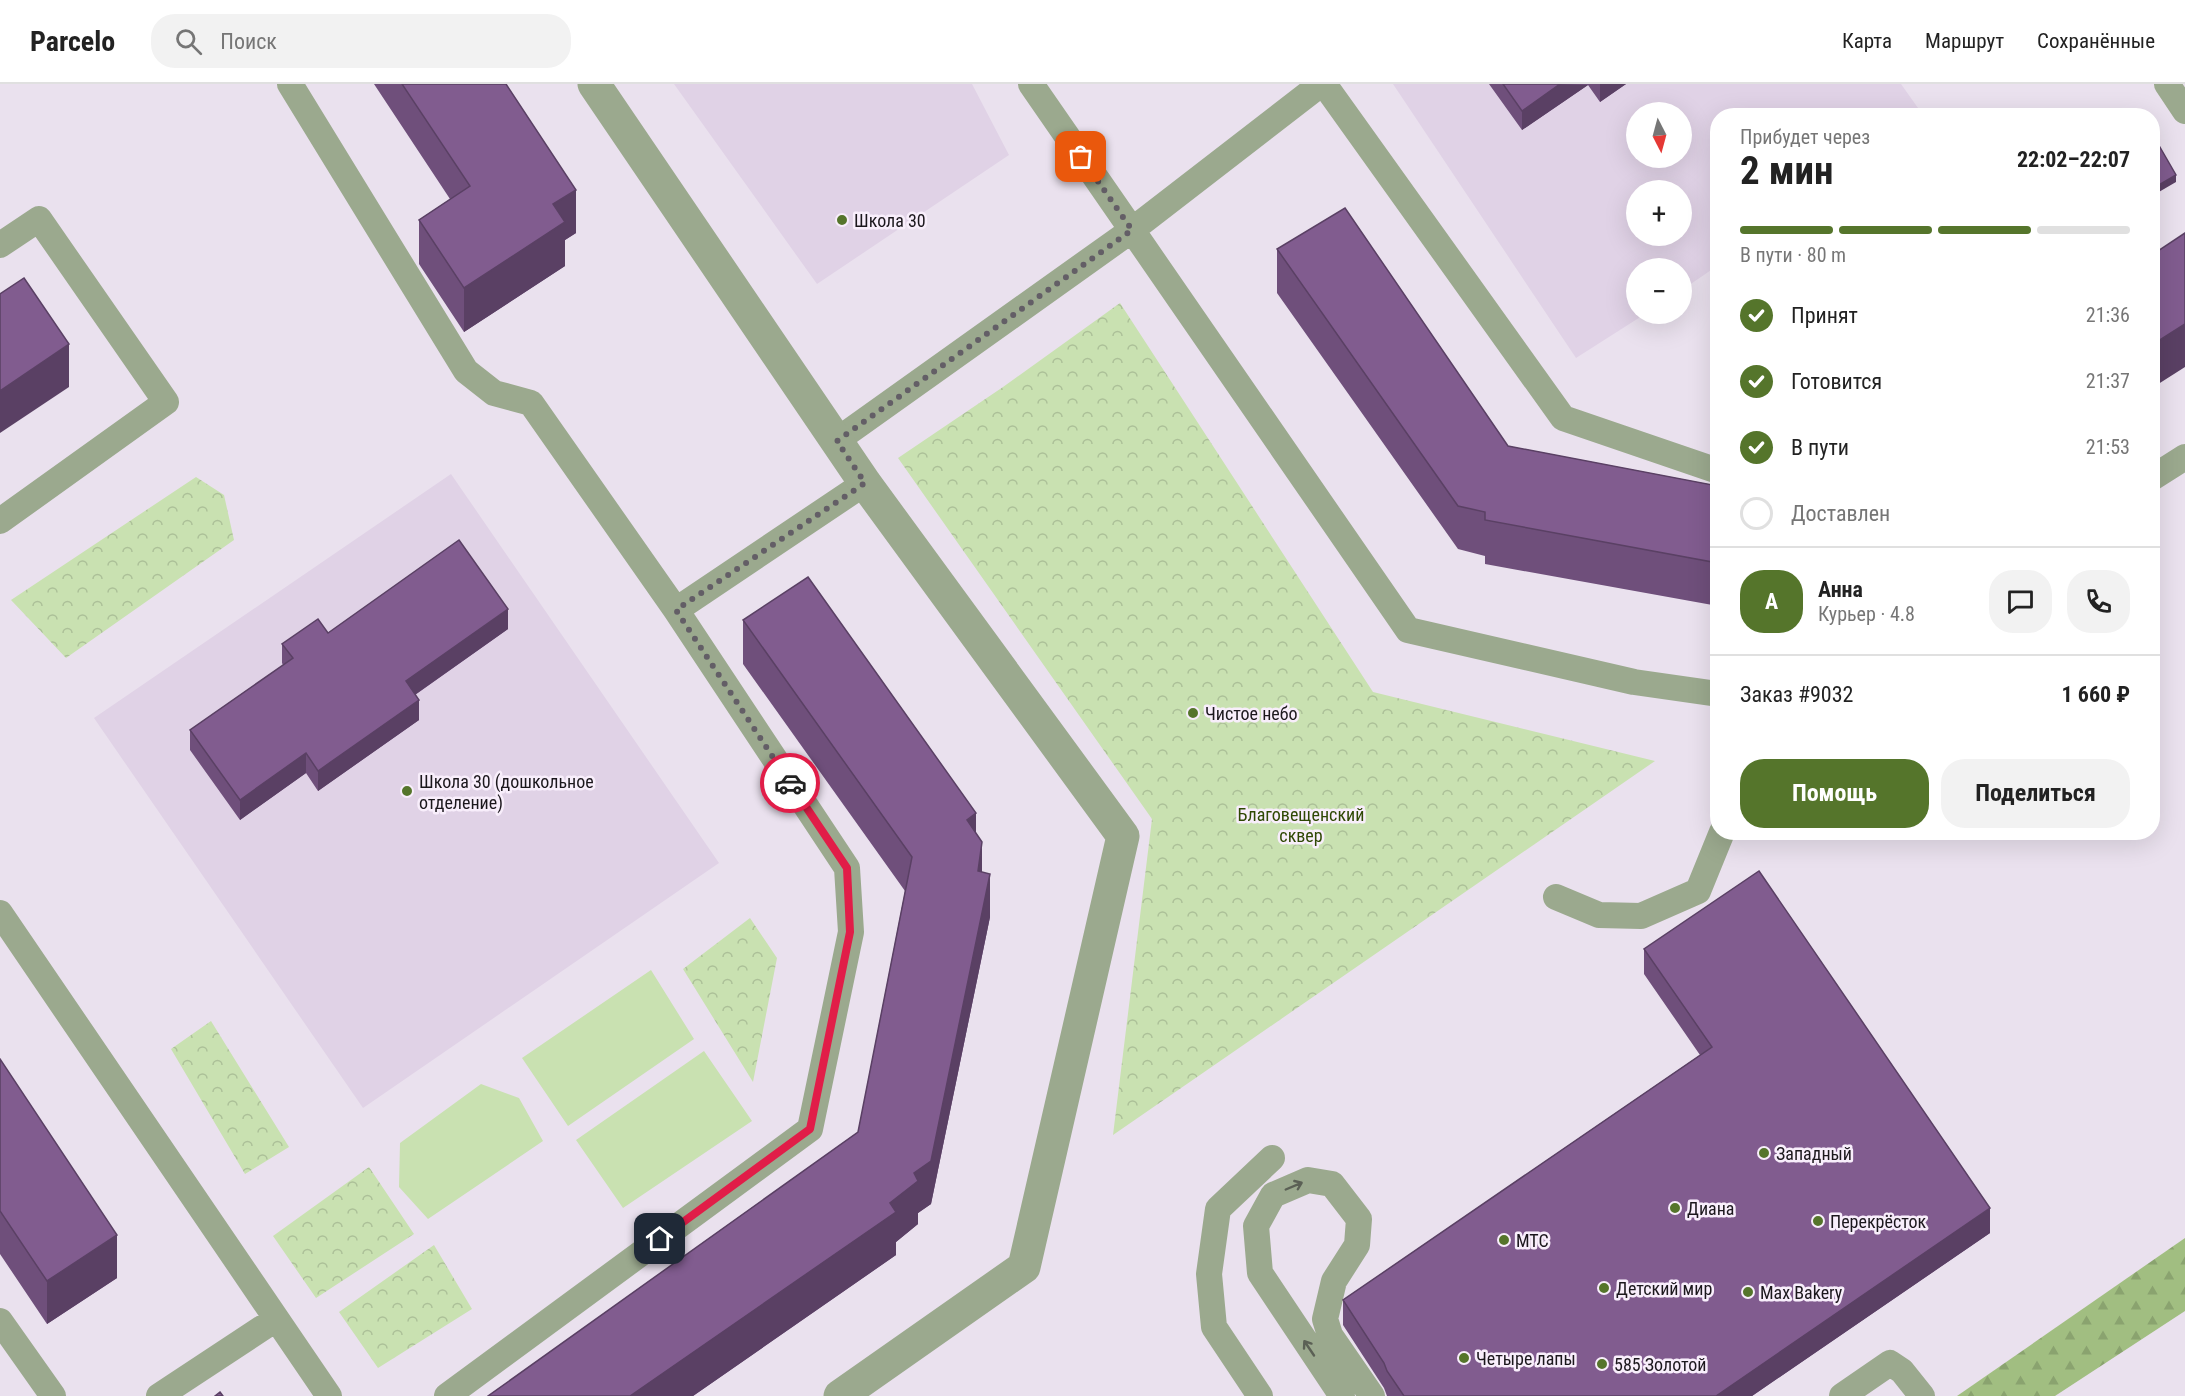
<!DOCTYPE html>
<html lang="ru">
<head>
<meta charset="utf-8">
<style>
	:root { --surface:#fff; --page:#f2f2f2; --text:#222; --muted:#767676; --line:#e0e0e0; --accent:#55752b }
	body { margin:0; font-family:"Roboto Condensed",sans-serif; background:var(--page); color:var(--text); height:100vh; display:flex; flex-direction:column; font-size:22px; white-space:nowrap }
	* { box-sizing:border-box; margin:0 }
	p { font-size:20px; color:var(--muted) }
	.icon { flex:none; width:33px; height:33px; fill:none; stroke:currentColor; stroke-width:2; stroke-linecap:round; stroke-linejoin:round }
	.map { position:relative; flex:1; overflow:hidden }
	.side { position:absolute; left:1710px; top:24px; width:450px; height:732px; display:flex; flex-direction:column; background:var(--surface); border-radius:24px; box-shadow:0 6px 24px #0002 }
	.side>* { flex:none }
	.needle { width:39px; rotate:174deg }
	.tools { position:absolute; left:1626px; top:18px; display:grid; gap:12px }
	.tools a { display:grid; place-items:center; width:66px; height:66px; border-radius:50%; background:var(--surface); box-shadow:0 6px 24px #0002; font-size:30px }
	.pin { position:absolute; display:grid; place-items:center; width:51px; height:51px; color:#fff; margin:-26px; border-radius:12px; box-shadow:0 3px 9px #0006 }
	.courier { position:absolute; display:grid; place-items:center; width:60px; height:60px; margin:-30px; border:4px solid #e11d48; border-radius:50%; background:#fff; color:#222; box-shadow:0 2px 8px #0007 }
	.head em { font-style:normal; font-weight:700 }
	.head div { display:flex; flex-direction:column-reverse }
	.head { display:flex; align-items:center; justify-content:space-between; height:102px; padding:0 30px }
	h1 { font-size:39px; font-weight:700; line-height:45px }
	.bar { display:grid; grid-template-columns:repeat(4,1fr); gap:9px 6px; align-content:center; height:72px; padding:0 30px }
	.bar i { height:8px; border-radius:4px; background:var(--line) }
	.bar .on { background:var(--accent) }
	.bar p { grid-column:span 4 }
	.line { display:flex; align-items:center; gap:15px; padding:0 30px; border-top:2px solid var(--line) }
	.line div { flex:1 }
	.round { display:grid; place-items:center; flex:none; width:63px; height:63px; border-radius:24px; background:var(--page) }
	ol { padding:0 30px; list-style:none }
	li { display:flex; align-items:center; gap:18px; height:66px }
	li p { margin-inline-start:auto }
	li .icon { padding:6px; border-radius:50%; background:var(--accent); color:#fff; stroke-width:4 }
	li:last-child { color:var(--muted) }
	li i { width:33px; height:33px; border:3px solid var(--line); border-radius:50% }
	.cta { display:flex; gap:12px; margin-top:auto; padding:12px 30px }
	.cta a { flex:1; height:69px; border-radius:24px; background:var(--accent); color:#fff; font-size:24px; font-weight:700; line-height:69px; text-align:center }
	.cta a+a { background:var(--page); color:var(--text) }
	header { display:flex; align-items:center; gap:36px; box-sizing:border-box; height:84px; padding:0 30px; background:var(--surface); border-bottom:2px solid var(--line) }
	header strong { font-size:28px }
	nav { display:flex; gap:33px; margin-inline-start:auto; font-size:21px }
	.search { width:420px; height:54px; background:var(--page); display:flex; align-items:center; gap:15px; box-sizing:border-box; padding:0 21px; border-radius:24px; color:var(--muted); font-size:22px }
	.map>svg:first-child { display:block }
	.built { fill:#e0d2e6; fill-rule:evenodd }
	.grass { fill:#c9e1b1 }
	.forest { fill:url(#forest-firs) }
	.park { fill:url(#park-crowns) }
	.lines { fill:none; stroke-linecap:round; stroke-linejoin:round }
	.service { stroke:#9ba98e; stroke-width:26 }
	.minor { stroke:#9ba98e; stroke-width:33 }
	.wall { fill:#6f4f7b }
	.shaded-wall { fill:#5a4064 }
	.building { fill:#815c8f; stroke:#5a4064; stroke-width:1.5 }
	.oneway { stroke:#5b6055 }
	.done { stroke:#635e66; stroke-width:6; stroke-dasharray:0 10.8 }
	.route { stroke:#e11d48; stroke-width:8 }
	.poi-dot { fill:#55752b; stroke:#f8eefb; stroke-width:2 }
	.labels { text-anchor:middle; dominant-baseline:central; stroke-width:5; stroke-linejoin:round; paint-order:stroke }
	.poi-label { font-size:18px; fill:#1b171c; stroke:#f8eefb; text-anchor:start }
	.park-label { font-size:18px; fill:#2e4803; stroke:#f8eefb }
</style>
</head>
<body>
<header>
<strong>Parcelo</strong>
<div class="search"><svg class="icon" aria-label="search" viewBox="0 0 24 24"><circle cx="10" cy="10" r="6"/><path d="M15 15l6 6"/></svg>Поиск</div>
<nav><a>Карта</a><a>Маршрут</a><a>Сохранённые</a></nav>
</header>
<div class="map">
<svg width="2185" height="1312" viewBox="0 0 2185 1312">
	<defs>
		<pattern id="forest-firs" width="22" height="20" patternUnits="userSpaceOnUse" patternTransform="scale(1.5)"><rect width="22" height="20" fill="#a1be81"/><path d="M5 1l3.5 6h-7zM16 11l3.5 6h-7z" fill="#8aa36f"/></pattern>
		<pattern id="park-crowns" width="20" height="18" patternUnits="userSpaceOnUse" patternTransform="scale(1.5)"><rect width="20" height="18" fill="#c9e1b1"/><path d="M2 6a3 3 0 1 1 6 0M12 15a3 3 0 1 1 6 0" fill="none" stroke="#acc098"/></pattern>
	</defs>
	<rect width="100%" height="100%" fill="#eae1ee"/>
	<!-- built -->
	<path class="built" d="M 674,0 L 972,0 L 1009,71 L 817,200 Z
		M 1393,0 L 1901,0 L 1923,31 L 1718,32 L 1717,182 L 1682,206 L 1682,184 L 1636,184 L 1636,230 L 1645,230 L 1576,274 ZM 1636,28 L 1682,28 L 1682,74 L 1636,74 ZM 1636,106 L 1682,106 L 1682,152 L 1636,152 Z
		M 451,390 L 719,779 L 363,1024 L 94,634 Z"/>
	<!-- grass -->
	<path class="grass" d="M 651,886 L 694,955 L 568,1042 L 522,974 Z
		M 704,967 L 752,1037 L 623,1124 L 576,1056 Z
		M 481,1000 L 519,1014 L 543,1057 L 428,1135 L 399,1103 L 400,1059 Z"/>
	<!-- forest -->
	<path class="forest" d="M 2185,1154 L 2185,1227 L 2055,1312 L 1957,1312 Z"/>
	<!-- park -->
	<path class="park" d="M 1120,219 L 1373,608 L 1655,677 L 1113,1051 L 1152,735 L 898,374 L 1003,303 Z
		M 196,393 L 224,411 L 234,456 L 66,574 L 11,516 Z
		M 750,834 L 777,874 L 753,998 L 683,885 Z
		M 211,937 L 289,1063 L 245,1090 L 171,965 Z
		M 369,1083 L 414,1150 L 316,1214 L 273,1152 Z
		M 434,1161 L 472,1225 L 378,1284 L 339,1228 Z"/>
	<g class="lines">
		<!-- service -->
		<path class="service" d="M 290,0 L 466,287 L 494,309 L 531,319 L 676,526
			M 1321,0 L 1132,146 L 1408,546 L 1634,598 L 1718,610
			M 1324,0 L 1563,334 L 1718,387
			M 2167,0 L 2185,27
			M 0,161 L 39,135 L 166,318 L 0,437
			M 836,357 L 1132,146 L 1031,0
			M 2152,394 L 2185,373
			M 1556,813 L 1599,831 L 1641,832 L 1698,807 L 1722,748
			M 0,829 L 329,1312
			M 0,1237 L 53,1312
			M 159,1312 L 276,1235
			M 447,1312 L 810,1045 L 851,848 L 847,784 L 676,526 L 865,399
			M 1260,1312 L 1214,1243 L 1209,1190 L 1218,1125 L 1272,1074
			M 1342,1312 L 1260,1189 L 1256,1142 L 1273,1111 L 1308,1096 L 1332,1100 L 1359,1135 L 1357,1161 L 1334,1197 L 1325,1235 L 1330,1251 L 1372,1312
			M 1842,1312 L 1890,1279 L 1902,1287 L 1922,1312"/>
		<!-- minor -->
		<path class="minor" d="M 594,0 L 865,399 L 1123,752 L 1024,1183 L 840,1312"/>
	</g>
	<!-- wall -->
	<path class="wall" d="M 374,0 L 506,0 L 576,149 L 565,156 L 565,182 L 464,248 L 419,180 L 419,136 L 450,115 Z
		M 1489,0 L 1626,0 L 1600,18 L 1588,1 L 1522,46 Z
		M 1277,165 L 1508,362 L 1718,402 L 1718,522 L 1485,480 L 1485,472 L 1458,465 L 1277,209 Z
		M 743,536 L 976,750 L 982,788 L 990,833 L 931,1120 L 918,1129 L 918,1140 L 896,1158 L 896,1171 L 693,1312 L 488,1312 L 858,1048 L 905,807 L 743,580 Z
		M 508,545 L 415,611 L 419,636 L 318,707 L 306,689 L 240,736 L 190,666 L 190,646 L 283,581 L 282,579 L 282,560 L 328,549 Z
		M 1644,865 L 1990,1149 L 1752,1312 L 1387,1312 L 1384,1304 L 1343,1241 L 1343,1216 L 1700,971 L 1644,890 Z
		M 0,975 L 117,1194 L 47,1240 L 0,1170 Z"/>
	<!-- shaded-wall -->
	<path class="shaded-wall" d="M 1560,0 L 1588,1 L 1522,46 L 1522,27 Z
		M 1600,0 L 1626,0 L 1600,18 Z
		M 2176,91 L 2176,98 L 2152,112 L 2152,105 Z
		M 576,106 L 576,149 L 565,156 L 565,182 L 464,248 L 464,204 L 553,120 Z
		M 2185,240 L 2185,283 L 2152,304 L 2152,261 Z
		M 69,260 L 69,303 L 0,349 L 0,307 Z
		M 508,525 L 508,545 L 406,617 L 406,597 Z
		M 419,616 L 419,636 L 318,707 L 318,687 Z
		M 306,669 L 306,689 L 240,736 L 240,716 Z
		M 976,729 L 976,772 L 967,736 Z
		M 982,758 L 982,802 L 978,787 Z
		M 990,790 L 990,833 L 931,1120 L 918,1129 L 918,1140 L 896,1158 L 896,1171 L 693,1312 L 630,1312 L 890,1119 L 914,1089 Z
		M 1990,1124 L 1990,1149 L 1752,1312 L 1716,1312 Z
		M 117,1151 L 117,1194 L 47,1240 L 47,1197 Z"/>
	<!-- building -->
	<path class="building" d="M 402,0 L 506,0 L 576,106 L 553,120 L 565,138 L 464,204 L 419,136 L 470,102 Z
		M 1503,0 L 1560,0 L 1522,27 Z
		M 2157,58 L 2176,91 L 2152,105 L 2152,61 Z
		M 1345,124 L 1508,362 L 1718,402 L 1718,479 L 1485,436 L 1485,428 L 1458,422 L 1277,165 Z
		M 2185,149 L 2185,240 L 2152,261 L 2152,171 Z
		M 24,194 L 69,260 L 0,307 L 0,210 Z
		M 459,456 L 508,525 L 406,597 L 419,616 L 318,687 L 306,669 L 240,716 L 190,646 L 293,574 L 282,560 L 318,535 L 328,549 Z
		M 808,493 L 976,729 L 967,736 L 982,758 L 978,787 L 990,790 L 931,1077 L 914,1089 L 918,1097 L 890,1119 L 896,1128 L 630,1312 L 488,1312 L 858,1048 L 912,773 L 743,536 Z
		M 1759,787 L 1990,1124 L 1716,1312 L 1404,1312 L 1387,1287 L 1384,1279 L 1343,1216 L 1712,963 L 1644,865 Z
		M 0,975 L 117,1151 L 47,1197 L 0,1127 Z
		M 220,1308 L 223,1312 L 215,1312 Z"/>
	<!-- one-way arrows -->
	<defs><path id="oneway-shaft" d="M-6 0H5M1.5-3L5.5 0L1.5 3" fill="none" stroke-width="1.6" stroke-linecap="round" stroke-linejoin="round" transform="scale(1.5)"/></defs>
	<g class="oneway">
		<use href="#oneway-shaft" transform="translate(1294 1102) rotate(-23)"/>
		<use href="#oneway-shaft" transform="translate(1309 1264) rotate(-124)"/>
	</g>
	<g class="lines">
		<!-- done -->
		<path class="done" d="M 790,699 L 676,526 L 865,399 L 837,357 L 1132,146 L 1081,73"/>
		<!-- route -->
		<path class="route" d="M 660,1155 L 810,1045 L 850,848 L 847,784 L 790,699"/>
	</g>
	<!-- markers -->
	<g class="poi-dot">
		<circle cx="842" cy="136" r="6"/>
		<circle cx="1193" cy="629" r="6"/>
		<circle cx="407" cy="707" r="6"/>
		<circle cx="1764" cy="1069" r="6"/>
		<circle cx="1675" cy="1124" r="6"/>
		<circle cx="1818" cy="1137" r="6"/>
		<circle cx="1504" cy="1156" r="6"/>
		<circle cx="1604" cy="1204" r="6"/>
		<circle cx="1748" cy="1208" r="6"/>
		<circle cx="1464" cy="1274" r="6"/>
		<circle cx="1602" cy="1280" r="6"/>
	</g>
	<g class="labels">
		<!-- poi labels -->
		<g class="poi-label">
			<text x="854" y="136">Школа 30</text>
			<text x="1205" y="629">Чистое небо</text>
			<text x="419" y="697">Школа 30 (дошкольное<tspan x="419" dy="21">отделение)</tspan></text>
			<text x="1776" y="1069">Западный</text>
			<text x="1687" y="1124">Диана</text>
			<text x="1830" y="1137">Перекрёсток</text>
			<text x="1516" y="1156">МТС</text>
			<text x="1616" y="1204">Детский мир</text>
			<text x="1760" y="1208">Max Bakery</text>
			<text x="1476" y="1274">Четыре лапы</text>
			<text x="1614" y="1280">585 Золотой</text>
		</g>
		<!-- park labels -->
		<g class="park-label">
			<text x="1301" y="730">Благовещенский<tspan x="1301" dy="21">сквер</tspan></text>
		</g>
	</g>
</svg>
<div class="tools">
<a><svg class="needle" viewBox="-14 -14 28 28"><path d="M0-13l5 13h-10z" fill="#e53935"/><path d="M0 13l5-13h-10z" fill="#767676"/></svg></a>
<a>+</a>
<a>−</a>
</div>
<div class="pin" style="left:1081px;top:73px;background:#ea580c"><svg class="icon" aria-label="bag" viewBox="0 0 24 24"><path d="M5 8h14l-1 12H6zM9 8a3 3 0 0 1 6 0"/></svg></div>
<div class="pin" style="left:660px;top:1155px;background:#1f2937"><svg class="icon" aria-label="home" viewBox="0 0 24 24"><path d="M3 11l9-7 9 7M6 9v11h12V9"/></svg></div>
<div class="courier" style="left:790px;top:699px"><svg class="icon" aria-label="car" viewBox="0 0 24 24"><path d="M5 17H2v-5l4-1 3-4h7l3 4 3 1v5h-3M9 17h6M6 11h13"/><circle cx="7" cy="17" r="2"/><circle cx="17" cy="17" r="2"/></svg></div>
<section class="side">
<div class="head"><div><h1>2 мин</h1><p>Прибудет через</p></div><em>22:02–22:07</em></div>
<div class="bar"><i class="on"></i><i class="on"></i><i class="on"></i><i></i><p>В пути · 80 m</p></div>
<ol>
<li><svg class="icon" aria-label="check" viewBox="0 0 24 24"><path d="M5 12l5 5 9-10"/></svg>Принят<p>21:36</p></li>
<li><svg class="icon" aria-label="check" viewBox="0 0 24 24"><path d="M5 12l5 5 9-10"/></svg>Готовится<p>21:37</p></li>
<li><svg class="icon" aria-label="check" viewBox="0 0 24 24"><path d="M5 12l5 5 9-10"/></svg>В пути<p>21:53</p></li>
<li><i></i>Доставлен</li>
</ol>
<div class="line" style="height:108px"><b class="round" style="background:var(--accent);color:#fff">А</b><div><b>Анна</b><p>Курьер · 4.8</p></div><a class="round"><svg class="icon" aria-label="chat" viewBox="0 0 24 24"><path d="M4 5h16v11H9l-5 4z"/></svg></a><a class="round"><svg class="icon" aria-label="phone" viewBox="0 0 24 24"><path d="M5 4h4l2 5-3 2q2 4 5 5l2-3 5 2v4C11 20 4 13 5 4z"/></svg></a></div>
<div class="line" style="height:78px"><div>Заказ #9032</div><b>1 660 ₽</b></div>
<div class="cta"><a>Помощь</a><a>Поделиться</a></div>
</section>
</div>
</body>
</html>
